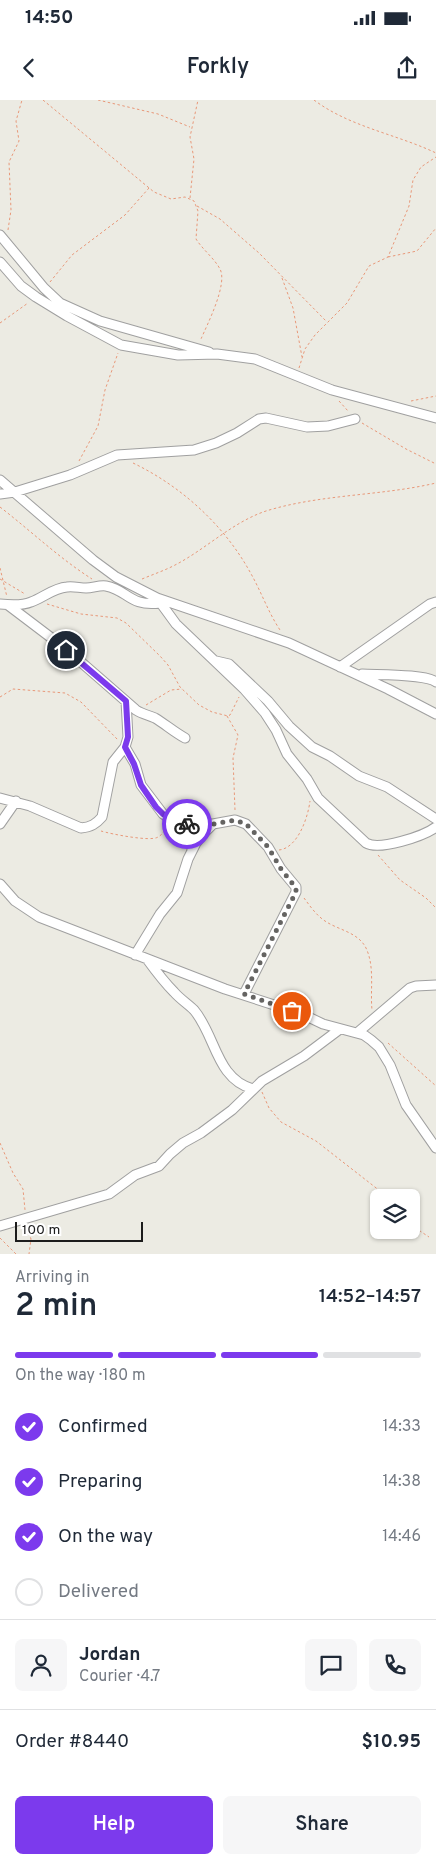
<!DOCTYPE html>
<html lang="en">
<head>
<meta charset="utf-8">
<style>
	:root { --surface:#fff; --page:#f6f6f7; --text:#1f2937; --muted:#747a83; --line:#e0e1e3; --accent:#7c3aed }
	body { margin:0; font-family:Overpass,sans-serif; background:var(--page); color:var(--text); height:100vh; display:flex; flex-direction:column; font-size:19px; white-space:nowrap }
	* { box-sizing:border-box; margin:0 }
	p { font-size:16px; color:var(--muted) }
	.icon { flex:none; width:28px; height:28px; fill:none; stroke:currentColor; stroke-width:2; stroke-linecap:round; stroke-linejoin:round }
	.map { position:relative; height:1154px; overflow:hidden }
	.details { display:flex; flex-direction:column; background:var(--surface); flex:1 }
	.details>* { flex:none }
	.tools { position:absolute; left:370px; top:1089px; display:grid; gap:10px }
	.tools a { display:grid; place-items:center; width:50px; height:50px; border-radius:8px; background:var(--surface); box-shadow:0 1px 4px #0004; font-size:25px }
	.scale { position:absolute; left:15px; bottom:12px; width:128px; box-sizing:border-box; padding-left:5px; border:2px solid #1c1c1c; border-top:0; font-size:14px; line-height:18px; white-space:nowrap; color:#1c1c1c; -webkit-text-stroke:4px #fff; paint-order:stroke }
	.pin { position:absolute; display:grid; place-items:center; width:42px; height:42px; color:#fff; margin:-21px; border:2px solid #fff; border-radius:50%; box-shadow:0 1px 5px #0007 }
	.courier { position:absolute; display:grid; place-items:center; width:50px; height:50px; margin:-25px; border:4px solid #7c3aed; border-radius:50%; background:#fff; color:#222; box-shadow:0 1px 6px #0007 }
	.headline em { font-style:normal; font-weight:600 }
	.headline div { display:flex; flex-direction:column-reverse }
	.headline { display:flex; align-items:center; justify-content:space-between; height:85px; padding:0 15px }
	h1 { font-size:32px; font-weight:600; line-height:38px }
	.bar { display:grid; grid-template-columns:repeat(4,1fr); gap:8px 5px; align-content:center; height:60px; padding:0 15px }
	.bar i { height:6px; border-radius:4px; background:var(--line) }
	.bar .selected { background:var(--accent) }
	.bar p { grid-column:span 4 }
	.line { display:flex; align-items:center; gap:12px; padding:0 15px; border-top:1px solid var(--line) }
	.line div { flex:1 }
	.round { display:grid; place-items:center; flex:none; width:52px; height:52px; border-radius:8px; background:var(--page) }
	ol { padding:0 15px; list-style:none }
	li { display:flex; align-items:center; gap:15px; height:55px }
	li p { margin-inline-start:auto }
	li .icon { padding:5px; border-radius:50%; background:var(--accent); color:#fff; stroke-width:4 }
	li:last-child { color:var(--muted) }
	li i { width:28px; height:28px; border:2px solid var(--line); border-radius:50% }
	.button { display:flex; gap:10px; margin-top:auto; padding:10px 15px }
	.button a { flex:1; height:58px; border-radius:8px; background:var(--accent); color:#fff; font-size:20px; font-weight:600; line-height:58px; text-align:center }
	.button a+a { background:var(--page); color:var(--text) }
	.status { display:flex; justify-content:space-between; align-items:center; height:35px; padding:0 25px; background:var(--surface); direction:ltr }
	.status svg { height:14px; fill:currentColor }
	header { display:flex; justify-content:space-between; align-items:center; height:65px; padding:0 15px; background:var(--surface); font-size:22px; font-weight:600 }
	.map>svg:first-child { display:block }
	.lines { fill:none; stroke-linecap:round; stroke-linejoin:round }
	.street-casing { stroke:#a0a0a0; stroke-width:11 }
	.path { stroke:#e89879; stroke-width:1; stroke-dasharray:2.5 2.5; stroke-linecap:butt }
	.street { stroke:#fff; stroke-width:9 }
	.done { stroke:#656462; stroke-width:5; stroke-dasharray:0 9 }
	.route { stroke:#7c3aed; stroke-width:6 }
</style>
</head>
<body>
<div class="status"><b>14:50</b><svg viewBox="0 0 49 12"><path d="M0 12V9h3v3zM5 12V6h3v6zM10 12V3h3v9zM15 12V0h3v12zM26 1h20v11H26zM47 4h2v5h-2z"/></svg></div>
<header><svg class="icon" aria-label="back" viewBox="0 0 24 24"><path d="M15 5l-7 7 7 7"/></svg>Forkly<svg class="icon" aria-label="share" viewBox="0 0 24 24"><path d="M12 15V3M7 8l5-5 5 5M5 13v7h14v-7"/></svg></header>
<div class="map">
<svg width="436" height="1154" viewBox="0 0 436 1154">
	<rect width="100%" height="100%" fill="#ecebe3"/>
	<g class="lines">
		<!-- street casing -->
		<g class="street-casing">
			<path id="street" d="M 0,135 L 44,188 L 60,203 L 100,221 L 209,252
				M 0,162 L 21,186 L 36,197 L 67,216 L 121,245 L 178,255 L 217,254 L 255,259 L 332,290 L 436,318
				M 0,380 L 93,460 L 116,477 L 157,498 L 289,543 L 388,589 L 436,614
				M 0,394 L 15,392 L 70,375 L 117,355 L 194,350 L 216,343 L 237,333 L 259,319 L 266,318 L 307,327 L 328,326 L 355,319
				M 157,498 L 176,524 L 244,589 L 265,613 L 276,630 L 287,654 L 307,679 L 318,698 L 366,743 C 379,751 424,736 436,727
				M 0,504 C 10,505 22,506 31,502 C 43,498 53,488 67,487 C 73,486 80,488 86,488 C 93,488 99,485 106,486 C 128,490 129,507 160,503
				M 8,505 L 66,549 L 136,610 C 142,614 148,615 155,618 C 165,624 174,632 185,638
				M 216,561 L 229,564 L 268,601 L 289,626 L 312,647 L 330,656 L 359,676 L 387,687 L 436,719
				M 340,567 L 430,504 L 436,502
				M 362,574 C 378,575 426,574 436,582
				M 125,647 L 135,664 L 141,685 L 163,714 L 176,722 L 182,724 L 213,724
				M 0,698 L 30,706 L 81,728 C 91,727 96,724 102,717 L 113,662 L 125,647 L 128,637 L 126,601
				M 0,724 L 16,701
				M 182,724 L 191,741 L 192,750
				M 0,784 L 15,801 L 39,817 L 225,889 L 302,914 L 323,924 L 364,935 L 371,940 L 379,947 L 390,965 L 406,1005 L 436,1048
				M 135,855 L 160,814 L 177,793 L 188,759 L 196,743 L 203,734 L 213,724 L 235,720 L 246,724 L 268,747 L 281,769 L 296,787 L 296,792 L 244,894
				M 147,859 C 155,870 164,882 174,892 C 180,899 188,904 194,910 C 216,936 216,979 253,989
				M 357,933 L 410,888 L 416,886 L 436,885
				M 0,1126 L 109,1094 L 135,1075 L 159,1066 L 170,1054 L 183,1043 L 201,1033 L 232,1010 L 262,981 L 304,956 L 340,929"/>
		</g>
		<!-- path -->
		<path class="path" d="M 43,0 L 154,92 L 171,99 L 185,97 L 194,101 L 198,111 L 196,139 C 203,150 214,158 220,169 C 228,184 207,225 201,239
			M 98,0 L 158,14 L 190,27
			M 314,0 C 350,27 396,34 436,53
			M 190,98 L 194,59 L 190,37 L 198,0
			M 197,106 L 220,119 L 259,153 L 327,222
			M 8,130 L 11,110 L 9,62 L 19,41 L 16,21 L 22,0
			M 388,157 L 417,151 L 436,128
			M 282,178 L 293,208 L 302,257
			M 50,182 L 72,155 L 125,115 L 149,88
			M 0,223 L 28,203
			M 299,268 L 305,249 L 315,235 L 347,203 L 369,166 L 388,157 L 409,106 L 413,80 L 421,67 L 436,57
			M 339,301 L 348,311
			M 411,301 L 436,296
			M 362,323 L 406,349 L 436,364
			M 79,361 L 98,326 L 105,290 L 118,253
			M 133,363 C 181,386 224,425 250,472 C 261,491 268,512 280,530
			M 0,407 C 31,431 59,458 92,479
			M 0,468 L 7,497
			M 0,479 L 25,494
			M 142,479 C 154,474 166,470 177,464 C 207,448 233,422 266,411 C 321,394 381,396 436,383
			M 47,504 L 81,514 L 117,518 L 126,523 L 160,556 L 168,565 L 180,587 L 199,605 L 212,612 L 228,616 L 230,615 L 239,597
			M 0,597 L 13,589 L 65,593 L 81,602 L 118,640
			M 146,605 L 171,590 L 182,589
			M 227,616 L 238,635 L 233,658 L 235,710
			M 101,731 C 111,734 151,742 158,737 C 162,735 164,731 167,728
			M 279,750 C 298,748 308,717 310,701
			M 378,755 L 400,780 L 426,798 L 436,808
			M 304,798 C 310,806 316,815 325,821 C 338,830 358,832 366,848 C 375,867 370,890 372,910
			M 388,943 L 436,986
			M 262,992 L 269,1008 L 281,1022 L 316,1041 L 389,1098
			M 0,1043 L 13,1073 L 23,1089 L 25,1110
			M 411,1125 L 429,1137
			M 27,1128 L 31,1139 L 29,1154
			M 0,1138 L 16,1154"/>
		<!-- street -->
		<use href="#street" class="street"/>
	</g>
	<g class="lines">
		<!-- done -->
		<path class="done" d="M 187,724 L 214,724 L 235,720 L 246,724 L 268,747 L 281,769 L 296,788 L 296,792 L 244,894 L 292,911"/>
		<!-- route -->
		<path class="route" d="M 66,550 L 126,601 L 128,637 L 125,647 L 134,664 L 141,685 L 156,707 L 163,714 L 176,722 L 187,724"/>
	</g>
</svg>
<div class="tools">
<a><svg class="icon" aria-label="layers" viewBox="0 0 24 24"><path d="M12 4l9 5-9 5-9-5zM3 14l9 5 9-5"/></svg></a>
</div>
<div class="scale">100 m</div>
<div class="pin" style="left:292px;top:911px;background:#ea580c"><svg class="icon" aria-label="bag" viewBox="0 0 24 24"><path d="M5 8h14l-1 12H6zM9 8a3 3 0 0 1 6 0"/></svg></div>
<div class="pin" style="left:66px;top:550px;background:#1f2937"><svg class="icon" aria-label="home" viewBox="0 0 24 24"><path d="M3 11l9-7 9 7M6 9v11h12V9"/></svg></div>
<div class="courier" style="left:187px;top:724px"><svg class="icon" aria-label="bike" viewBox="0 0 24 24"><circle cx="6" cy="16" r="4"/><circle cx="18" cy="16" r="4"/><path d="M6 16l4-8h5l3 8M10 8l3 8H6M13 5h3"/></svg></div>
</div>
<section class="details">
<div class="headline"><div><h1>2 min</h1><p>Arriving in</p></div><em>14:52–14:57</em></div>
<div class="bar"><i class="selected"></i><i class="selected"></i><i class="selected"></i><i></i><p>On the way · 180 m</p></div>
<ol>
<li><svg class="icon" aria-label="check" viewBox="0 0 24 24"><path d="M5 12l5 5 9-10"/></svg>Confirmed<p>14:33</p></li>
<li><svg class="icon" aria-label="check" viewBox="0 0 24 24"><path d="M5 12l5 5 9-10"/></svg>Preparing<p>14:38</p></li>
<li><svg class="icon" aria-label="check" viewBox="0 0 24 24"><path d="M5 12l5 5 9-10"/></svg>On the way<p>14:46</p></li>
<li><i></i>Delivered</li>
</ol>
<div class="line" style="height:90px"><a class="round"><svg class="icon" aria-label="person" viewBox="0 0 24 24"><circle cx="12" cy="8" r="4"/><path d="M4 21q1-7 8-7t8 7"/></svg></a><div><b>Jordan</b><p>Courier · 4.7</p></div><a class="round"><svg class="icon" aria-label="chat" viewBox="0 0 24 24"><path d="M4 5h16v11H9l-5 4z"/></svg></a><a class="round"><svg class="icon" aria-label="phone" viewBox="0 0 24 24"><path d="M5 4h4l2 5-3 2q2 4 5 5l2-3 5 2v4C11 20 4 13 5 4z"/></svg></a></div>
<div class="line" style="height:65px"><div>Order #8440</div><b>$10.95</b></div>
<div class="button"><a>Help</a><a>Share</a></div>
</section>
</body>
</html>
